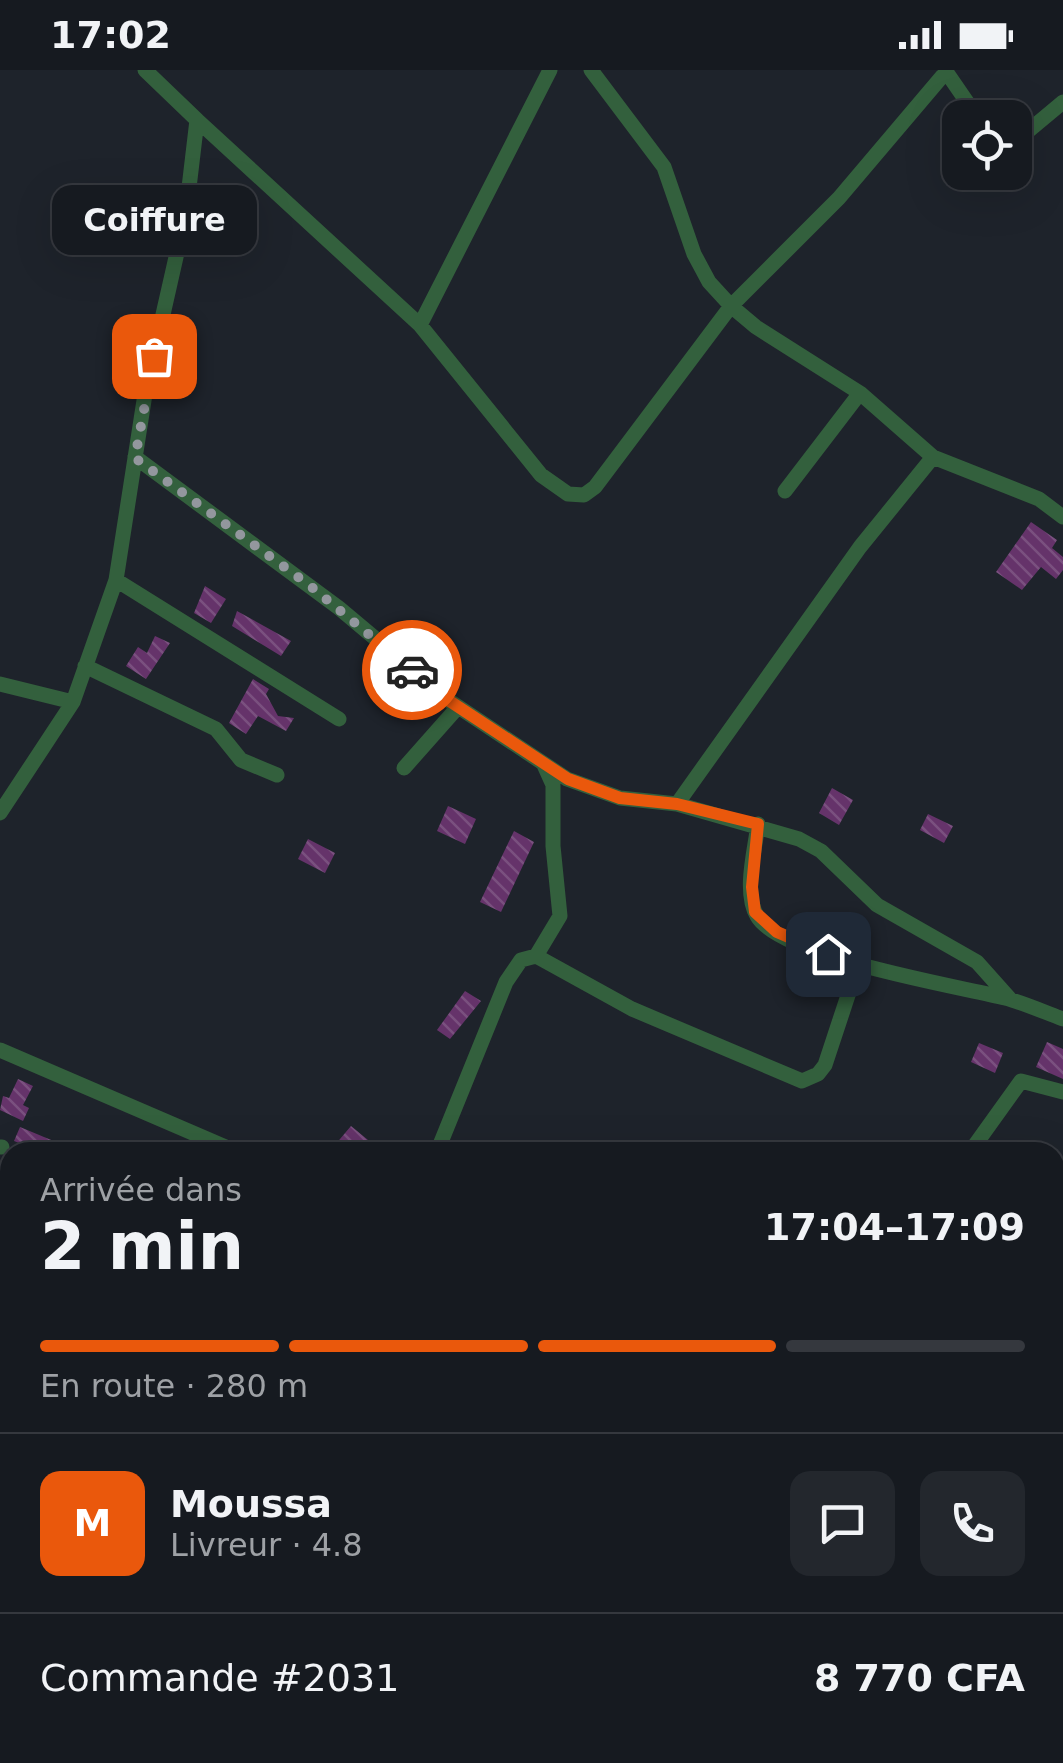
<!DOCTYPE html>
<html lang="fr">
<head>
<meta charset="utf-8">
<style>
	:root { --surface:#161a20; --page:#23272d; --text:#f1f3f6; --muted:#9ea1a5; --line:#35383e; --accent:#ea580c }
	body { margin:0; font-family:"DejaVu Sans",sans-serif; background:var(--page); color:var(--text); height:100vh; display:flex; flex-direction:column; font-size:38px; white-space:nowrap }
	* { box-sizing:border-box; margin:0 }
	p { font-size:32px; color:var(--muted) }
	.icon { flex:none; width:55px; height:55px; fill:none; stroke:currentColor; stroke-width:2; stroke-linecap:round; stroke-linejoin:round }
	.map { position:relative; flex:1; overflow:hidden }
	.details { position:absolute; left:0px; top:1072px; width:1065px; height:622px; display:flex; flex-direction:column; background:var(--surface); border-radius:30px 30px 0 0; box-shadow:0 10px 40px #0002,0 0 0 2px var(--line) }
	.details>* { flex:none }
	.fabs { position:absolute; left:942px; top:30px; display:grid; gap:20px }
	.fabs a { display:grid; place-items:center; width:90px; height:90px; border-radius:20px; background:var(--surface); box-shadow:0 10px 40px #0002,0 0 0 2px var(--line); font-size:50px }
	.pin { position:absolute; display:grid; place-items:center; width:85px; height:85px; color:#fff; margin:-42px; border-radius:20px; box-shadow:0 5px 15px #0006 }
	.courier { position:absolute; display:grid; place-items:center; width:100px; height:100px; margin:-50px; border:8px solid #ea580c; border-radius:50%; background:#fff; color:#222; box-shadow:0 2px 12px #0007 }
	.bubble { position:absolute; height:70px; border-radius:20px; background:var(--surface); box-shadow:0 10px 40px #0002,0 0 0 2px var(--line); font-size:32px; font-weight:800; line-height:70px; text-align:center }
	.head em { font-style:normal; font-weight:800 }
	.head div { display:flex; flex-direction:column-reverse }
	.head { display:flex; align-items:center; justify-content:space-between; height:170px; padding:0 40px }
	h1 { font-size:65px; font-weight:800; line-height:75px }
	.bar { display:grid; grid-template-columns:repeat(4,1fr); gap:15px 10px; align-content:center; height:120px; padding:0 40px }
	.bar i { height:12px; border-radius:8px; background:var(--line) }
	.bar .current { background:var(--accent) }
	.bar p { grid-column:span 4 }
	.line { display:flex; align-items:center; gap:25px; padding:0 40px; border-top:2px solid var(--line) }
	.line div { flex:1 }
	.round { display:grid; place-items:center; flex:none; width:105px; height:105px; border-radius:20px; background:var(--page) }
	.status { display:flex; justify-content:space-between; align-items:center; height:70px; padding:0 50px; background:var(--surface); direction:ltr }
	.status svg { height:28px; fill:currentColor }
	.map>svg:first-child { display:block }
	.building { fill:url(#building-back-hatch) }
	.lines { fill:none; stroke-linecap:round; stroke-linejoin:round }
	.street { stroke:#33603d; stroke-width:15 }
	.done { stroke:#93979e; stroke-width:10; stroke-dasharray:0 18 }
	.route { stroke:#ea580c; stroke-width:12 }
</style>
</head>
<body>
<div class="status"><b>17:02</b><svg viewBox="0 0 49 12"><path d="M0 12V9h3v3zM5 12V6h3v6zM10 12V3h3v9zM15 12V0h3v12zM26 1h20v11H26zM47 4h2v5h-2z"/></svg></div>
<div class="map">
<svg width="1063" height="1693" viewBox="0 0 1063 1693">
	<defs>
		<pattern id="building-back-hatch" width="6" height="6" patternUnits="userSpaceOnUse" patternTransform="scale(2.5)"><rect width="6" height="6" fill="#65336a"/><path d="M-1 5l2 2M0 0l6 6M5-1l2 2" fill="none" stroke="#7a507f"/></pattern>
	</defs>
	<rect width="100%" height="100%" fill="#1e232b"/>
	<!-- building -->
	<path class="building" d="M 1031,452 L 1057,470 L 1052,478 L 1063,487 L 1063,500 L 1056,509 L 1041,497 L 1022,520 L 996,502 Z
		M 205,516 L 226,529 L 211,553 L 194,543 Z
		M 237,541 L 291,571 L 281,586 L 232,556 Z
		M 155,566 L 170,573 L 146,609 L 126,596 L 138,577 L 147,583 Z
		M 253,609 L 269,619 L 266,624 L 278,646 L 294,648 L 286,661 L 258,646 L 246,664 L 229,653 Z
		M 832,718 L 853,730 L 839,755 L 819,743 Z
		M 448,736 L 476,749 L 465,774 L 437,761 Z
		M 928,744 L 953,756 L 944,773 L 920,760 Z
		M 514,761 L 534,772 L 501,842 L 480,832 Z
		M 308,769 L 335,783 L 325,803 L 298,789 Z
		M 465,921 L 481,931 L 450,969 L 437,960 Z
		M 1047,972 L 1063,979 L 1063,1009 L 1036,997 Z
		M 979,973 L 1003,983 L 995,1003 L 971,992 Z
		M 18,1009 L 33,1016 L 23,1035 L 29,1038 L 23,1051 L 0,1040 L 3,1026 L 9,1028 Z
		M 351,1056 L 368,1070 L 357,1082 L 329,1082 Z
		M 20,1057 L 80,1082 L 42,1082 L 14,1071 Z"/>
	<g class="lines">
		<!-- street -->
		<path class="street" d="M 591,0 L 664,97 L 694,184 L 709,212 L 731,236 L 756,257 L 860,323 L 933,387 L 1039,429 L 1063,447
			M 945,0 L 978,48
			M 197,50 L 420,255 L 541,405 L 568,424 L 584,425 L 595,417 L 731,236 L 839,128 L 945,3
			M 1015,72 L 1063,32
			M 420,255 L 550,0
			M 135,387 L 339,538 L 451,632 L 567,709 L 620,728 L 677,734 L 799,769 L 821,781 L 877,835 L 977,892 L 1010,929
			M 785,421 L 860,323
			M 116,510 L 339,649
			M 85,596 L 216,659 L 241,690 L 277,705
			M 0,614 L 73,632
			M 404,698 L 458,637
			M 677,734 L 860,477 L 933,387
			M 0,743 L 73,632 L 116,510 L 145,324 L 186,143 L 197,50 L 145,0
			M 758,754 C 755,780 743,822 757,846 C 780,887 957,916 1005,928 C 1024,933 1044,942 1063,949
			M 536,886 L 632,939 L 802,1011 L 818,1004 L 825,995 L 858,895
			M 0,980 L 237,1082
			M 0,1077 L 2,1077
			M 437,1082 L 506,912 L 521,890 L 536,886 L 560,846 L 553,776 L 553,715 L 544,695
			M 970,1082 L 1021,1011 L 1063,1022
			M 1055,1313 L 1063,1314
			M 0,1389 L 10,1390
			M 1055,1389 L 1063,1380
			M 488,1693 L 493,1685"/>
	</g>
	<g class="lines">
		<!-- done -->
		<path class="done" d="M 154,286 L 135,388 L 309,515 L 412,600"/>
		<!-- route -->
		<path class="route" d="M 412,600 L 451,632 L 568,709 L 620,728 L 677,734 L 758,754 L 752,817 L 755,842 L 777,862 L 828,884"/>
	</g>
</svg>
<div class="fabs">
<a><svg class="icon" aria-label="locate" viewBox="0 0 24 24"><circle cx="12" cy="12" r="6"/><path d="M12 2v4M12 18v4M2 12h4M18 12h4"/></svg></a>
</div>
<div class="pin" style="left:154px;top:286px;background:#ea580c"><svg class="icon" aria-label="bag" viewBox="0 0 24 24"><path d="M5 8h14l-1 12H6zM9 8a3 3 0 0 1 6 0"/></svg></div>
<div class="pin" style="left:828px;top:884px;background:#1f2937"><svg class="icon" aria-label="home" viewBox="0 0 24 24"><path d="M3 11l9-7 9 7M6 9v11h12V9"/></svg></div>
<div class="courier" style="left:412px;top:600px"><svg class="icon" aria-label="car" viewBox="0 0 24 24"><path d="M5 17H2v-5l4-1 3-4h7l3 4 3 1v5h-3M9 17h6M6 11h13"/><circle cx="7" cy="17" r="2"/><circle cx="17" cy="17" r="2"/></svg></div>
<div class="bubble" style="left:52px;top:115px;width:205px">Coiffure</div>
<section class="details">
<div class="head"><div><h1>2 min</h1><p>Arrivée dans</p></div><em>17:04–17:09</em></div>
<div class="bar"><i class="current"></i><i class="current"></i><i class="current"></i><i></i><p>En route · 280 m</p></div>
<div class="line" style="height:180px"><b class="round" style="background:var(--accent);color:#fff">M</b><div><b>Moussa</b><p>Livreur · 4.8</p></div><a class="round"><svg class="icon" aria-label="chat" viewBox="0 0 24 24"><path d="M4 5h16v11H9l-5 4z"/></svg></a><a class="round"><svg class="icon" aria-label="phone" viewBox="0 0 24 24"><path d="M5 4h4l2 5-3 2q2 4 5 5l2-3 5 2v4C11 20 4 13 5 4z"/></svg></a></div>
<div class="line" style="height:130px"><div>Commande #2031</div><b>8 770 CFA</b></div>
</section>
</div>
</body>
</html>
